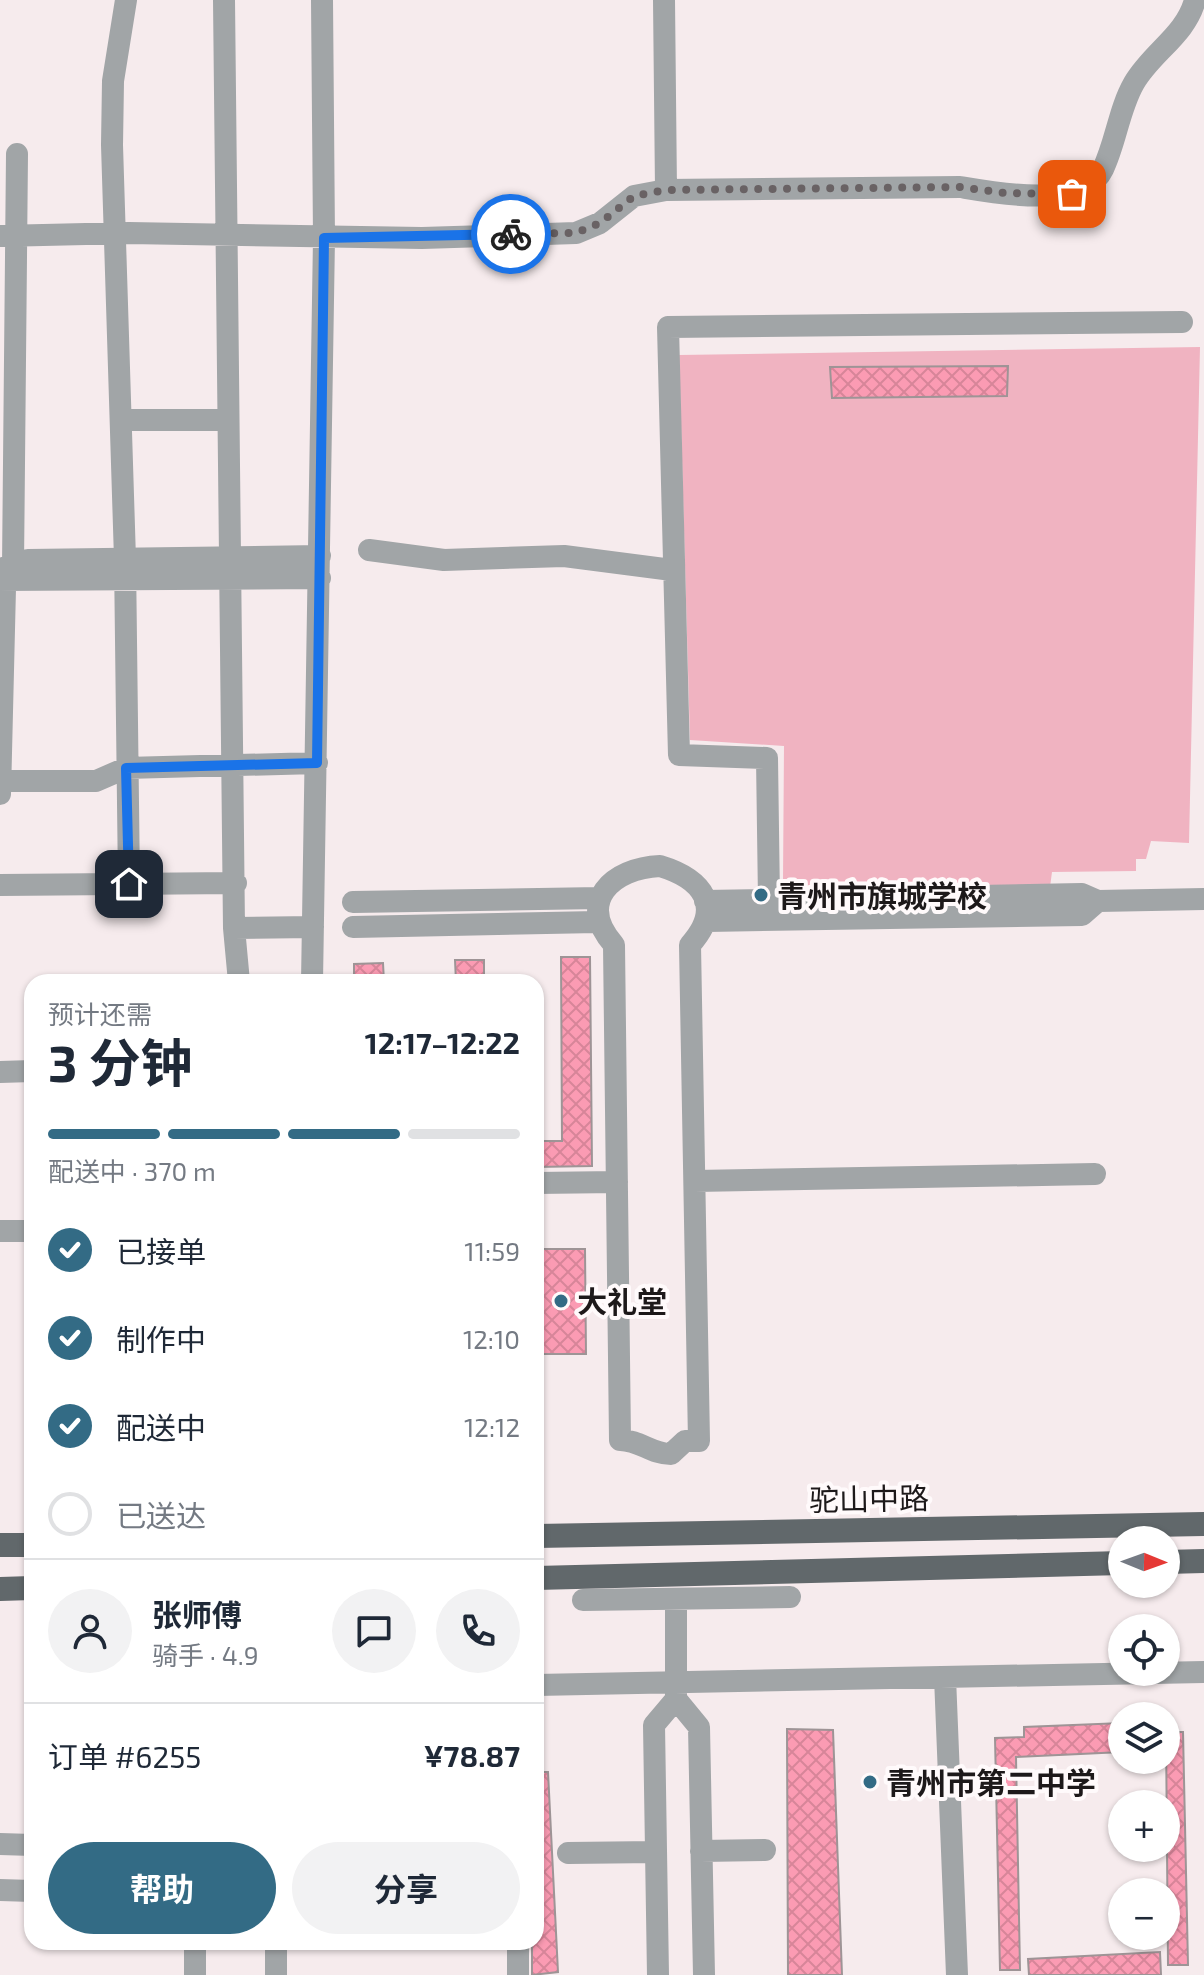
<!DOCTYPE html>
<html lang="zh">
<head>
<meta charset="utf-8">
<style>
	:root { --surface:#fff; --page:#f2f2f3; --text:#1f2937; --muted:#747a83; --line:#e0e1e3; --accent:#336b85 }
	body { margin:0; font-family:"Exo 2","Noto Sans SC",sans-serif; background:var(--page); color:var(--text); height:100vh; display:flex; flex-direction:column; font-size:30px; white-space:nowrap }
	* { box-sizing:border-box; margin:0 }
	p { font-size:26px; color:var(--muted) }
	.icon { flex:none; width:44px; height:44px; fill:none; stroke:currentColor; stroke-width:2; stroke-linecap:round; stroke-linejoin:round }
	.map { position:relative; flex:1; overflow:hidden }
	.sheet { position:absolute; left:24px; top:974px; width:520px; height:976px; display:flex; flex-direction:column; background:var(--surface); border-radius:24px; box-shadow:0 2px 6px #0004 }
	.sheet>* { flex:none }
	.needle { width:52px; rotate:91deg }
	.controls { position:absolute; left:1108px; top:1526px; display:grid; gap:16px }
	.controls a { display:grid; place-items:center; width:72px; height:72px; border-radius:50%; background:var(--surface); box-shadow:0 2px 6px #0004; font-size:40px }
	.pin { position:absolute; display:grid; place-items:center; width:68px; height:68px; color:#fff; margin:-34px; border-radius:16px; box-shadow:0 4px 12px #0006 }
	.courier { position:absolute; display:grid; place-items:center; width:80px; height:80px; margin:-40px; border:6px solid #1a73e8; border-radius:50%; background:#fff; color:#222; box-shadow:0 2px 10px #0007 }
	.headline em { font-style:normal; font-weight:700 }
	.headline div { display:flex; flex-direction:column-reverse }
	.headline { display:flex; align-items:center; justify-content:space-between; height:136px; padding:0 24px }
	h1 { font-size:52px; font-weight:700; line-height:60px }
	.bar { display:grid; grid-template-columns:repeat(4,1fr); gap:12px 8px; align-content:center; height:96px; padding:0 24px }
	.bar i { height:10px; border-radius:6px; background:var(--line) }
	.bar .selected { background:var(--accent) }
	.bar p { grid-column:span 4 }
	.line { display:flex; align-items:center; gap:20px; padding:0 24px; border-top:2px solid var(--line) }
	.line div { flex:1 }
	.round { display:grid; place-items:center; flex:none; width:84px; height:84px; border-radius:42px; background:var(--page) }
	ol { padding:0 24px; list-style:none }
	li { display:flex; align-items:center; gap:24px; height:88px }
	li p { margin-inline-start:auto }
	li .icon { padding:8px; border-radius:50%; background:var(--accent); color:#fff; stroke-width:4 }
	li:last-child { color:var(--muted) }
	li i { width:44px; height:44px; border:4px solid var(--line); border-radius:50% }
	.primary-button { display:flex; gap:16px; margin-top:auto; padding:16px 24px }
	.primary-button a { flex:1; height:92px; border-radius:48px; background:var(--accent); color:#fff; font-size:32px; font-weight:700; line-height:92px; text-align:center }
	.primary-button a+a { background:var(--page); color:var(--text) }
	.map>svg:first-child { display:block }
	.green { fill:#f0b3c1 }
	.building { fill:url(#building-cross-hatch); stroke:#9e9496; stroke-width:2 }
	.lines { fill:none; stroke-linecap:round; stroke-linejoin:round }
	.minor { stroke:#a1a5a7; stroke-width:22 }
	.major { stroke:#61686b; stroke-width:24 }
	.done { stroke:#696264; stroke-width:8; stroke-dasharray:0 14.4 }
	.route { stroke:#1a73e8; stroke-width:10 }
	.poi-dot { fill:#336b85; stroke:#fffafb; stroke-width:3 }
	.labels { text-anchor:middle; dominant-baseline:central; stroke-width:8; stroke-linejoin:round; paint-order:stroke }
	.poi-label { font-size:30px; font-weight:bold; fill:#1d191a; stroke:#fffafb; text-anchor:start }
	.street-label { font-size:30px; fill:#1d191a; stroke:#fffafb }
</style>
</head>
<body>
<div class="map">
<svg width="1204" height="1975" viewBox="0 0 1204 1975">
	<defs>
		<pattern id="building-cross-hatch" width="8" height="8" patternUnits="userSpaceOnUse" patternTransform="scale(2)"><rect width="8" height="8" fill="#fb9bb3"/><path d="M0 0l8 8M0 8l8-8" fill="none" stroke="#d78599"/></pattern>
	</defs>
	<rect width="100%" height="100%" fill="#f6ebed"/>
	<!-- green -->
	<path class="green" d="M 1200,347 L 1189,843 L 1151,841 L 1146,859 L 1136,859 L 1136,871 L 1052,872 L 1050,887 L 790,890 L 783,882 L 784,746 L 690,740 L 679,355 Z"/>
	<!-- building -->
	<path class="building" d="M 1008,366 L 1007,396 L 832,398 L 830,367 Z
		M 561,957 L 590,957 L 592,1166 L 536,1167 L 536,1141 L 562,1141 Z
		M 455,960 L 484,960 L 484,982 L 456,982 Z
		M 383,963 L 384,982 L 354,982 L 354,964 Z
		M 536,1249 L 585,1249 L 586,1354 L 536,1354 Z
		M 1122,1723 L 1122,1752 L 1016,1757 L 1020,1970 L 1000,1970 L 995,1738 L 1024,1737 L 1024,1727 Z
		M 787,1729 L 833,1730 L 842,1975 L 788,1975 Z
		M 1166,1732 L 1183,1732 L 1188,1965 L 1168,1965 Z
		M 536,1772 L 548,1772 L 558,1972 L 532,1975 L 532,1942 L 536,1942 Z
		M 1160,1952 L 1161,1975 L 1029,1975 L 1028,1959 Z"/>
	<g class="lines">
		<!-- minor -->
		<path class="minor" d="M 126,0 L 113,81 L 112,145 L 125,559 L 129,884
			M 224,0 L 234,928 L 239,982
			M 664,0 L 666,190
			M 0,236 L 129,233 L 422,238 L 576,233 L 600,223 L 634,196 L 666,190 L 960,187 C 996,193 1084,210 1103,169 C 1116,142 1119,109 1134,83 C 1152,52 1186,35 1195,0
			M 122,420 L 228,420
			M 369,550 L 444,560 L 564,556 L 672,570
			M 3,568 L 28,560 L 320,556
			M 0,580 L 320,578
			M 0,781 L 96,781 L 126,768 L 317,763
			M 0,794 L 5,588 L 13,566 L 17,154
			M 660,866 C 703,879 724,907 690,945 L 699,1441 L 685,1441 L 671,1454 C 651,1454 640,1440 620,1440 L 614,945 C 576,902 612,868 660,866 Z
			M 0,885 L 236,883
			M 769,900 L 767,758 L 679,755 L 668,327 L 1182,322
			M 705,901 L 1082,894 L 1098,901 L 1204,899
			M 353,902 L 600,898
			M 707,921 L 1082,915 L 1098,901
			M 353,927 L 597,922
			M 234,928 L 313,927
			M 312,982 L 324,238 L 322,0
			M 0,1072 L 32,1071
			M 695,1181 L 1095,1174
			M 536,1183 L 617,1182
			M 0,1231 L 32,1231
			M 676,1599 L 676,1699 L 699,1727 L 704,1975
			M 583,1600 L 790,1597
			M 945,1677 L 957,1975
			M 536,1685 L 1204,1672
			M 0,1844 L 32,1845
			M 701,1851 L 765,1850
			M 568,1853 L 656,1852
			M 0,1890 L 32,1891
			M 195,1942 L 195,1975
			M 276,1942 L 276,1975
			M 518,1942 L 518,1975
			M 658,1975 L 654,1725 L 676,1699"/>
		<!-- major -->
		<path class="major" d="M 536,1536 L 1204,1524
			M 0,1545 L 32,1545
			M 1166,1562 L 1204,1561
			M 536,1578 L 1122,1563
			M 0,1589 L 32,1588"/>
	</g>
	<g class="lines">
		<!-- done -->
		<path class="done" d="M 511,234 L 576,233 L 600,223 L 634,196 L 666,190 L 960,187 L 1004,193 L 1072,194"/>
		<!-- route -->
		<path class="route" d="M 129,884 L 126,768 L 317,763 L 324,238 L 511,234"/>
	</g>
	<!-- markers -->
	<g class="poi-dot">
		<circle cx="761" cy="895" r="8"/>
		<circle cx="561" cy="1301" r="8"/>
		<circle cx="870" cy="1782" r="8"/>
	</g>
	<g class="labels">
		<!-- poi labels -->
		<g class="poi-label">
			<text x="777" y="895">青州市旗城学校</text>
			<text x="577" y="1301">大礼堂</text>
			<text x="886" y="1782">青州市第二中学</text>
		</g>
		<!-- street labels -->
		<g class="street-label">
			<text transform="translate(869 1498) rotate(-1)">驼山中路</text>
		</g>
	</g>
</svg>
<div class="controls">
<a><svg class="needle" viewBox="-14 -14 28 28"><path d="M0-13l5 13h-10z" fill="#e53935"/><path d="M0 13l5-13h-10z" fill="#747a83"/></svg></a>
<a><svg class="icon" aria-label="locate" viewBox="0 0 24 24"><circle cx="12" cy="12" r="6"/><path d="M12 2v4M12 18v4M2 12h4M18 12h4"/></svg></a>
<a><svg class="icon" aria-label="layers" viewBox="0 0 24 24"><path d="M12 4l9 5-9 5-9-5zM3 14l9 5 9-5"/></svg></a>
<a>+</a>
<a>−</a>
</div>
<div class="pin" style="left:1072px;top:194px;background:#ea580c"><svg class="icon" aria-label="bag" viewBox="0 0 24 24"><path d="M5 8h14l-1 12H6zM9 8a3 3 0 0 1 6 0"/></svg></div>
<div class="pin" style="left:129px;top:884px;background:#1f2937"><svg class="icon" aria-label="home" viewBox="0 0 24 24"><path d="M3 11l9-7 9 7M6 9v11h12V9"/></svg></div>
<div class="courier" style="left:511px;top:234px"><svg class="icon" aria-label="bike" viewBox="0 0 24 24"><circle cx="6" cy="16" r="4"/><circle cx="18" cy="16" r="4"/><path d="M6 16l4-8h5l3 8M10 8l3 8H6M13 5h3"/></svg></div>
<section class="sheet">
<div class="headline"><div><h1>3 分钟</h1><p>预计还需</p></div><em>12:17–12:22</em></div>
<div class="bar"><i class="selected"></i><i class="selected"></i><i class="selected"></i><i></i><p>配送中 · 370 m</p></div>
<ol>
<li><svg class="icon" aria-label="check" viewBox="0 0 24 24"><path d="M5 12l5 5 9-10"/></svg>已接单<p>11:59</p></li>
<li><svg class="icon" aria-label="check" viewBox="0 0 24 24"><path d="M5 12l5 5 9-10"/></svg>制作中<p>12:10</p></li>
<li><svg class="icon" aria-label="check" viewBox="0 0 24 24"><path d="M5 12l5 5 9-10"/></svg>配送中<p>12:12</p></li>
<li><i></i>已送达</li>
</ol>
<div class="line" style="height:144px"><a class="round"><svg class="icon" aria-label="person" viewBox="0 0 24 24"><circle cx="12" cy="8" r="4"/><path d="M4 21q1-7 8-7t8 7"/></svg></a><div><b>张师傅</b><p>骑手 · 4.9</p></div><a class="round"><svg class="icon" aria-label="chat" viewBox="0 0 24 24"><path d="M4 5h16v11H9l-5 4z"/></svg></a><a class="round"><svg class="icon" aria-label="phone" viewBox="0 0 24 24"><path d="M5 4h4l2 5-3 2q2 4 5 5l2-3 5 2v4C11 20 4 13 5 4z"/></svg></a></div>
<div class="line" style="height:104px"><div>订单 #6255</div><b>¥78.87</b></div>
<div class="primary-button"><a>帮助</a><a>分享</a></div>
</section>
</div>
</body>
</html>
